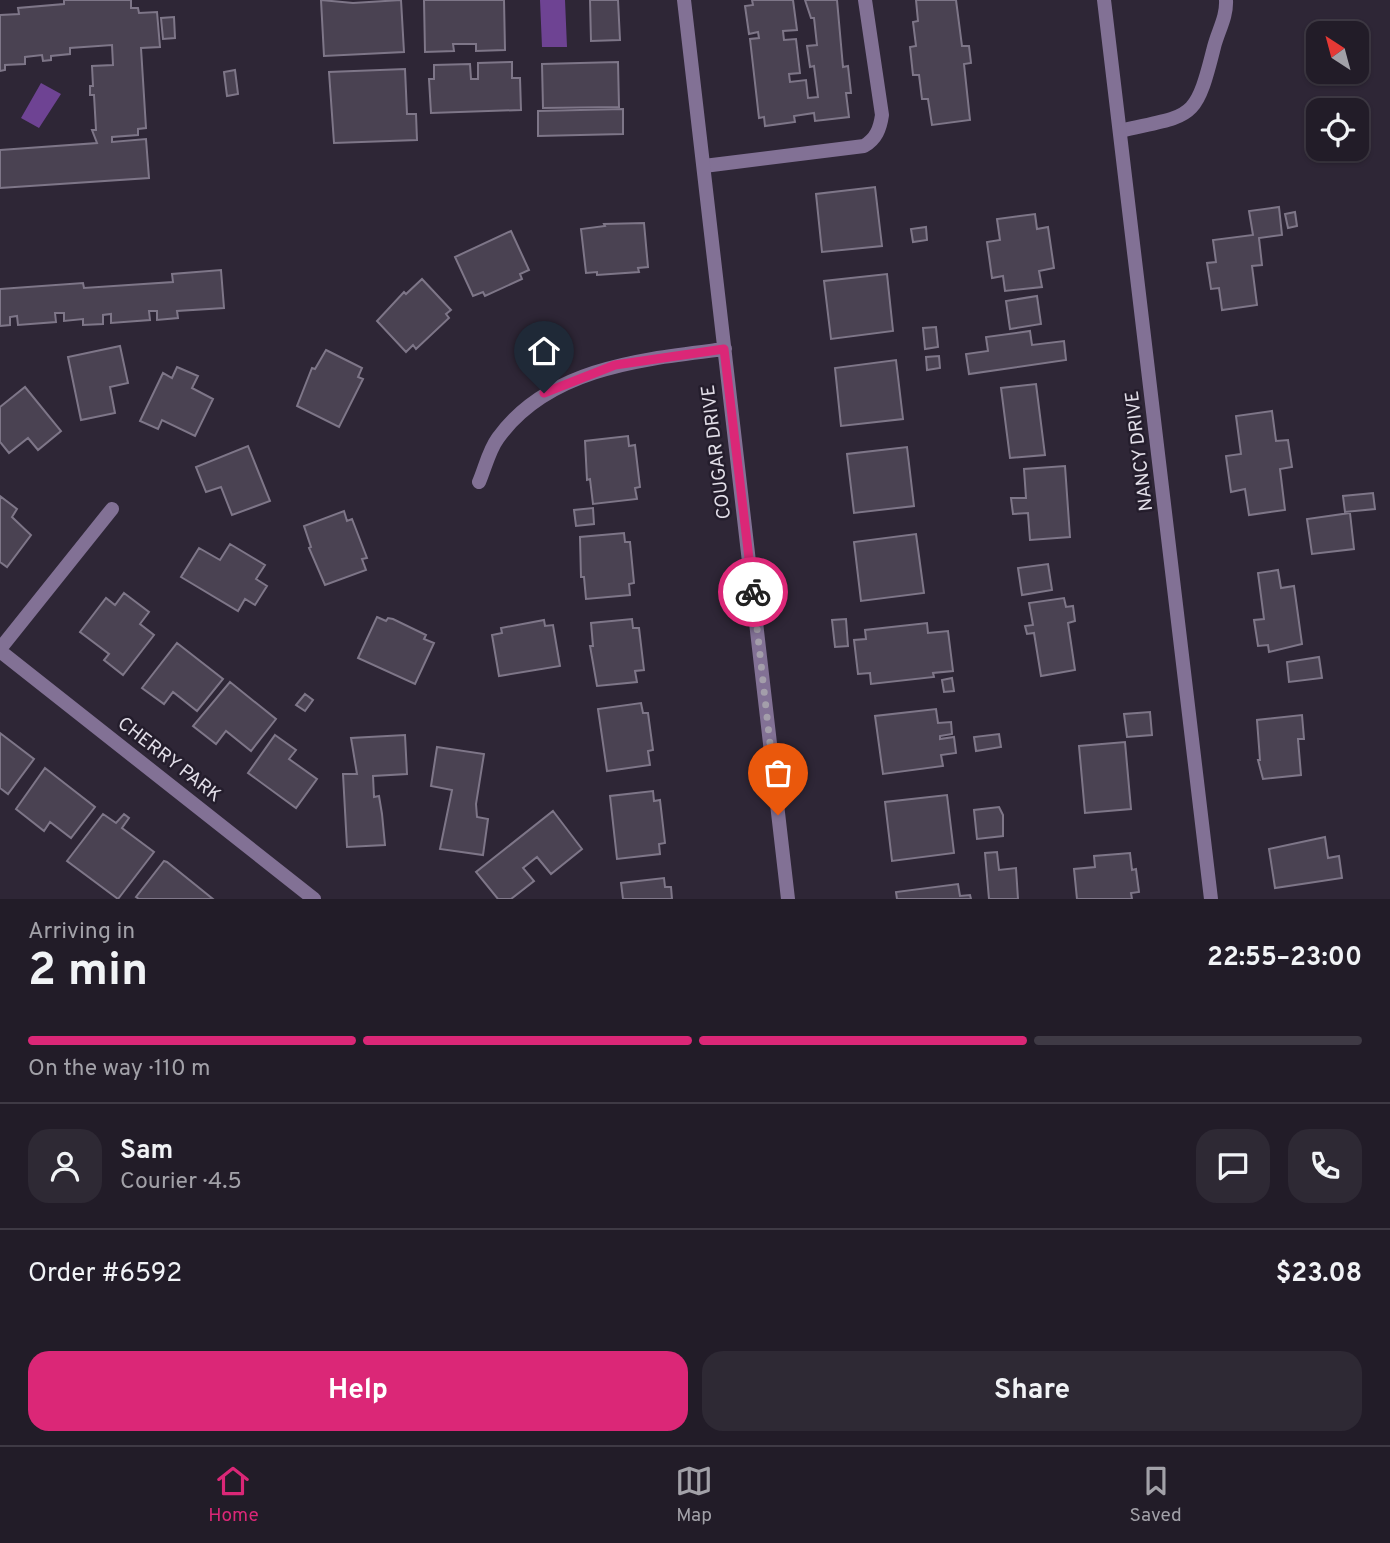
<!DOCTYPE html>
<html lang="en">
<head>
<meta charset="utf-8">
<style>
	:root { --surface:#221c28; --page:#2e2934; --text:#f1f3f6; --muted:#a2a1a8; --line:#3f3a45; --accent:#db2777 }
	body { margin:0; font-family:Overpass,sans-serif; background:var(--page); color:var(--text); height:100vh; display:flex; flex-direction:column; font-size:26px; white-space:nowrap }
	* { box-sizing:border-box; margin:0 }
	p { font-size:23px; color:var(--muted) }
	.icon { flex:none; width:38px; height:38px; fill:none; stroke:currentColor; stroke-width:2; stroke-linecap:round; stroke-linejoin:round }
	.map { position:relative; height:899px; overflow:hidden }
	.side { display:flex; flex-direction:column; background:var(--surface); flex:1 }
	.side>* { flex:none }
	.needle { width:46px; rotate:324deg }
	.tools { position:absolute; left:1306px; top:21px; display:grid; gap:14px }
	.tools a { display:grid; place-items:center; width:63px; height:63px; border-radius:14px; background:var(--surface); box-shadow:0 2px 5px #0004,0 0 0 2px var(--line); font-size:35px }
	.pin { position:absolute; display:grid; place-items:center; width:60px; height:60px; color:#fff; margin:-72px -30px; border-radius:50% 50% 50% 0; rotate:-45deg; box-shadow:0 0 7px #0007 }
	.pin .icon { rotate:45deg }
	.courier { position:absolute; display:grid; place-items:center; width:70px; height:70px; margin:-35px; border:5px solid #db2777; border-radius:50%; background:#fff; color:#222; box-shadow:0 2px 9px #0007 }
	.summary em { font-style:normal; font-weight:700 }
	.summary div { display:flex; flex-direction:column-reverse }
	.summary { display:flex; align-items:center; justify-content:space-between; height:119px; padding:0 28px }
	h1 { font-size:46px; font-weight:700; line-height:52px }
	.bar { display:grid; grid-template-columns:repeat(4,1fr); gap:10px 7px; align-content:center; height:84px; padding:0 28px }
	.bar i { height:9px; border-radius:5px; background:var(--line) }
	.bar .on { background:var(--accent) }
	.bar p { grid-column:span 4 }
	.line { display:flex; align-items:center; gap:18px; padding:0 28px; border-top:2px solid var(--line) }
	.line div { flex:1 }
	.round { display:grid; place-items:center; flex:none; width:74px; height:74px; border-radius:21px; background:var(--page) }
	.action { display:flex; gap:14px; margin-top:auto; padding:14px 28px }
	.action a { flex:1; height:80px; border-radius:21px; background:var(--accent); color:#fff; font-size:28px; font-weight:700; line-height:80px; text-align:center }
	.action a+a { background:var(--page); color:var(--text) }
	.tab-bar { display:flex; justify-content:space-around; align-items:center; height:98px; border-top:2px solid var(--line); background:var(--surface); font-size:19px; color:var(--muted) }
	.tab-bar a { display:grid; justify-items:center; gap:4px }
	.tab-bar .on { color:var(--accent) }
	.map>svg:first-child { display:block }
	.water { fill:#6e4393 }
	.building { fill:#4a4252; stroke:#7e7688; stroke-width:2 }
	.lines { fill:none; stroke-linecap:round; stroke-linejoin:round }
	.lane { stroke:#827195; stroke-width:14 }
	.street { stroke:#827195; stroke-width:14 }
	.done { stroke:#a39eaa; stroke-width:7; stroke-dasharray:0 12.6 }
	.route { stroke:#db2777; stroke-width:9 }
	.labels { text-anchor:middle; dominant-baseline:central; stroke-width:5; stroke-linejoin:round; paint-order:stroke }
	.street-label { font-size:19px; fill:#e2dee8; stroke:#241d2c }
</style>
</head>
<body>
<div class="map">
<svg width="1390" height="899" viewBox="0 0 1390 899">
	<rect width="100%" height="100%" fill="#2e2636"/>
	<!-- water -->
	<path class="water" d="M 540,0 L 565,0 L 567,47 L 542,47 Z
		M 41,83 L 61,94 L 39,128 L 21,118 Z"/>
	<!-- building -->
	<path class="building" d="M 64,0 L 131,0 L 131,8 L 138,8 L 139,13 L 157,12 L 160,47 L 141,48 L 146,128 L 138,129 L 138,135 L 112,137 L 112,142 L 146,139 L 149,178 L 0,188 L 0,150 L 97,143 L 92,130 L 96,130 L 94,95 L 90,95 L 90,86 L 93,86 L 92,66 L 113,65 L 112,45 L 70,48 L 70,54 L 51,56 L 51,60 L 43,61 L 42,55 L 25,57 L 25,64 L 5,65 L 5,70 L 0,71 L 0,15 L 19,14 L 18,8 L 64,4 Z
		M 321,0 L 353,3 L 401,0 L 404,52 L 324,56 Z
		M 424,0 L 504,0 L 505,50 L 476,51 L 476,44 L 453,44 L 454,51 L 425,52 Z
		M 590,0 L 618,0 L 620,40 L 591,41 Z
		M 752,0 L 793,0 L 797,30 L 783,31 L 784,40 L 796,39 L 800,73 L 789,74 L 790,82 L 806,80 L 808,98 L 818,97 L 814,66 L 810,67 L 807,46 L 817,45 L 814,18 L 811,18 L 805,0 L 837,0 L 843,67 L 848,66 L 851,93 L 846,93 L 849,117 L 815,121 L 814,113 L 794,116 L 795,122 L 765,126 L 764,117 L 759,118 L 750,39 L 759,38 L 758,32 L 749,34 L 745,6 L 753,5 Z
		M 916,0 L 956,0 L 962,46 L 969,46 L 971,63 L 964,64 L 970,120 L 932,125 L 928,99 L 922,99 L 919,75 L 913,75 L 910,47 L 916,46 L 913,22 L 918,21 Z
		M 174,17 L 175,38 L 163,39 L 161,18 Z
		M 512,62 L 512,78 L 520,78 L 521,110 L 431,113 L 429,79 L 434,79 L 434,65 L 470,64 L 471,79 L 478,79 L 478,63 Z
		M 618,62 L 619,107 L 543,108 L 542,64 Z
		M 405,69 L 407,114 L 416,114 L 417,140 L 334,143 L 329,72 Z
		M 235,70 L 238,94 L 227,96 L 224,72 Z
		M 623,109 L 623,134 L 538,136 L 538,111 Z
		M 875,187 L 882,246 L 822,252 L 816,194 Z
		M 1279,207 L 1282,235 L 1259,238 L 1262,265 L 1252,266 L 1257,305 L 1222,310 L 1219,288 L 1211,289 L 1207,263 L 1216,262 L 1213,240 L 1253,235 L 1249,211 Z
		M 1295,212 L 1297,226 L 1288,228 L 1285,214 Z
		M 1035,214 L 1037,229 L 1048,227 L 1054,268 L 1039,271 L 1042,287 L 1005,291 L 1003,276 L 992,278 L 987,242 L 1000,240 L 997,219 Z
		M 644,223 L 648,267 L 638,268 L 639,272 L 597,275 L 597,272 L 586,273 L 581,229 L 605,226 L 604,224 Z
		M 926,227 L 927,240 L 913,242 L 911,229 Z
		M 511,231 L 529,270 L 520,274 L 522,279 L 485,296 L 483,292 L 473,296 L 455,257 Z
		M 221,270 L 224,308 L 177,311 L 178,318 L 157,320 L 157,311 L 149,311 L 150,320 L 111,323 L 111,314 L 103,315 L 103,324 L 83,325 L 83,319 L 64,321 L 64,313 L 55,313 L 56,322 L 18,325 L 17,316 L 10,317 L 10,325 L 0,326 L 0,289 L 83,283 L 84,288 L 173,282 L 172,274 Z
		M 887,274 L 893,331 L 831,339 L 824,281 Z
		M 422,279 L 451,310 L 446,314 L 449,318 L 416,349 L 413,345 L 406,352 L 377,321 L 404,292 L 406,294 Z
		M 1037,296 L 1041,324 L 1010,329 L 1006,301 Z
		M 936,327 L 938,347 L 925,349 L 923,328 Z
		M 1030,331 L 1032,345 L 1064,341 L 1066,360 L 969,374 L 966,354 L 988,351 L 986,337 Z
		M 120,346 L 128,383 L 110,387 L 115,413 L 81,420 L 68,357 Z
		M 326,350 L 362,368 L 358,377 L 363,379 L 339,427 L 297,406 L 312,368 L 315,369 Z
		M 939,356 L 940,368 L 927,370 L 926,357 Z
		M 896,360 L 903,419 L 841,426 L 835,368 Z
		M 177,367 L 198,376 L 192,388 L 213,399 L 195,436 L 162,420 L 158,429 L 140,421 L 163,373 L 172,378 Z
		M 1036,384 L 1045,455 L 1010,458 L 1001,388 Z
		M 25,387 L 61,431 L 38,450 L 28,438 L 9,453 L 0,442 L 0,407 Z
		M 1272,411 L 1276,441 L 1288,440 L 1292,467 L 1280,469 L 1285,510 L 1249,515 L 1245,489 L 1231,492 L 1226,456 L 1241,454 L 1236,416 Z
		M 628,436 L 629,446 L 635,445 L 640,487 L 635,488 L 637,499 L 593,504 L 590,479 L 587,480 L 585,441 Z
		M 248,446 L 270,501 L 232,515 L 221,487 L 206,492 L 196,467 Z
		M 907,447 L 914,506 L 854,513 L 847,454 Z
		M 1065,466 L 1070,537 L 1030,540 L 1028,513 L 1013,514 L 1011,498 L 1026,498 L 1024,469 Z
		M 1373,493 L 1375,509 L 1345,512 L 1343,496 Z
		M 0,496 L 17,509 L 12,517 L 31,535 L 7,567 L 0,562 Z
		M 593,508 L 594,524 L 576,526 L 574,510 Z
		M 344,511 L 347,521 L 352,519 L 367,558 L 362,559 L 366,570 L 325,585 L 309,548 L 311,547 L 304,526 Z
		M 1350,513 L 1354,549 L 1312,554 L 1307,519 Z
		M 624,533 L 625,542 L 630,542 L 634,583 L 629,584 L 630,595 L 586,599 L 584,577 L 581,577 L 580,537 Z
		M 916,534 L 924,593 L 861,601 L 854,542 Z
		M 230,544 L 265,565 L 256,579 L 267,586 L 255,605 L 245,599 L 238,611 L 181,577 L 199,548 L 220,560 Z
		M 1048,564 L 1052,590 L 1022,595 L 1018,568 Z
		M 1278,570 L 1281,588 L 1294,586 L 1302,644 L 1269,652 L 1268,645 L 1258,646 L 1254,620 L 1264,619 L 1258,573 Z
		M 124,593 L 149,612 L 140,624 L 154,635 L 123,675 L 104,660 L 109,654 L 80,632 L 106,598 L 115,605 Z
		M 1064,598 L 1066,607 L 1073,606 L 1075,621 L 1068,623 L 1075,670 L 1041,676 L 1034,633 L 1027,634 L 1025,626 L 1033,625 L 1029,603 Z
		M 377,617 L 386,621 L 388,618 L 393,619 L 426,635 L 424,639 L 434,643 L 415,684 L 358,658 Z
		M 632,619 L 633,628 L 639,628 L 644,670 L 635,671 L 637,682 L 597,686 L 590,646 L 593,646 L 591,623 Z
		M 846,619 L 848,646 L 835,647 L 832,620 Z
		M 544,620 L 545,626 L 553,625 L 560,666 L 499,676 L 492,635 L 502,633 L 501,628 Z
		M 927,623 L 928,633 L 948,631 L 953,671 L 933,673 L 934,677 L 871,684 L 870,673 L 858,674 L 854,640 L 866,639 L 865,630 Z
		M 177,643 L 223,679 L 197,711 L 173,692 L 164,704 L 142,688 Z
		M 1319,657 L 1322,678 L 1289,682 L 1287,662 Z
		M 952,678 L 954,691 L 944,692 L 942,680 Z
		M 230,682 L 276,719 L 251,751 L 226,731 L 216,744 L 193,726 Z
		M 305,694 L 313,700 L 305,711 L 296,705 Z
		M 641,703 L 643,713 L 648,713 L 653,750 L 648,751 L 650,765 L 607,771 L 598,709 Z
		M 936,709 L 938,723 L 951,722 L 952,734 L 940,736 L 940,739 L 954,737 L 956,753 L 941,755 L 943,766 L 883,774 L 875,716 Z
		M 1150,712 L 1152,735 L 1127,737 L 1124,714 Z
		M 1302,715 L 1304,739 L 1298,739 L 1301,775 L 1263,779 L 1258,760 L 1260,760 L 1257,720 Z
		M 0,733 L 34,759 L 8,794 L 0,788 Z
		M 999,734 L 1001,747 L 976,751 L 974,737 Z
		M 275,735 L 296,750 L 289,759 L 317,779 L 296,808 L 248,773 Z
		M 405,735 L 407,774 L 373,776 L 374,797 L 379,796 L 382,814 L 385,845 L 347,847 L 343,774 L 357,774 L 351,738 Z
		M 1125,742 L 1131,809 L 1085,813 L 1079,746 Z
		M 437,747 L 484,754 L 476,804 L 477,817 L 488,819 L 483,855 L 440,849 L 452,790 L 431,786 Z
		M 45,768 L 95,807 L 71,838 L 50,822 L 44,831 L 16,809 Z
		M 653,791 L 654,801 L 660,800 L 665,843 L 659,844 L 660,854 L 617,859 L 610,796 Z
		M 947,795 L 954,853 L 892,861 L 885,802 Z
		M 999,807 L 1003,815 L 1003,836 L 977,839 L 974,810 Z
		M 553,811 L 582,849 L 551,874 L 537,857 L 523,868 L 534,881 L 511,899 L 498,899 L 476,872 Z
		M 103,814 L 116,823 L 124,814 L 129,818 L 122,828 L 154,852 L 118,899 L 67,861 Z
		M 1325,837 L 1328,858 L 1339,856 L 1342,878 L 1275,888 L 1269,849 Z
		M 997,852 L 999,870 L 1016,868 L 1018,899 L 989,899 L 985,853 Z
		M 1130,853 L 1132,870 L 1136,869 L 1139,892 L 1131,893 L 1132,899 L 1077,899 L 1074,869 L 1095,867 L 1094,856 Z
		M 164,861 L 167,862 L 213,899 L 139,899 L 136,897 Z
		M 664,878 L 665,887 L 671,887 L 672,899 L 623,899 L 621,883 Z
		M 958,884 L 960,896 L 970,895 L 971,899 L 897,899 L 896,892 Z"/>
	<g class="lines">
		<!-- lane -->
		<path class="lane" d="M 1120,131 C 1193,114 1195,123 1214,47 C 1218,31 1227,17 1226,0
			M 704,166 L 864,146 C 876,139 880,129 882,115 L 865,0"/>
		<!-- street -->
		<path class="street" d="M 684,0 L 788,899
			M 1104,0 L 1211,899
			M 479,482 C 485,468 489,450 498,438 C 549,367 645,359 725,349
			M 0,649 L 112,509
			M 0,651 L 314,899"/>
	</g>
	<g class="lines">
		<!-- done -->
		<path class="done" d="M 753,592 L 778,815"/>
		<!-- route -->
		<path class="route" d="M 544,393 L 615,365 L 724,349 L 753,592"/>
	</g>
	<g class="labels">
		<!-- street labels -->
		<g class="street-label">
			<text transform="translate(1140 451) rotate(-97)">NANCY DRIVE</text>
			<text transform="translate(717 452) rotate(-97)">COUGAR DRIVE</text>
			<text transform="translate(169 760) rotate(38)">CHERRY PARK</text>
		</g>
	</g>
</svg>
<div class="tools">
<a><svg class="needle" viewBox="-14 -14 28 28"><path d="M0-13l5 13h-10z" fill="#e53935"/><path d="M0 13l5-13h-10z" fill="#a2a1a8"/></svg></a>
<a><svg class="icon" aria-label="locate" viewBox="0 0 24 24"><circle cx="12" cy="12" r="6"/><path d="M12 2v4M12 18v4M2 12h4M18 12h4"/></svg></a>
</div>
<div class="pin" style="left:778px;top:815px;background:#ea580c"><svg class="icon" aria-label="bag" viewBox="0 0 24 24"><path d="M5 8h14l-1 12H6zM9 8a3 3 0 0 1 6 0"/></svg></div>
<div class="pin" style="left:544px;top:393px;background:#1f2937"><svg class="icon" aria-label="home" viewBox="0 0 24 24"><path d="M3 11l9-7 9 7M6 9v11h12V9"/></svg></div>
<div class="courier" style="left:753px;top:592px"><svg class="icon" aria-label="bike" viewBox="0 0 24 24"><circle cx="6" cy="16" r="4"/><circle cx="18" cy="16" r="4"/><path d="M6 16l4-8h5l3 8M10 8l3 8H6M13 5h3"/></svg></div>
</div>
<section class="side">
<div class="summary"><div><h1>2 min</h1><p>Arriving in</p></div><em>22:55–23:00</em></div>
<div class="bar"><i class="on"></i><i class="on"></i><i class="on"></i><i></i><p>On the way · 110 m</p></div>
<div class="line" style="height:126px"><a class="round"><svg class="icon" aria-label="person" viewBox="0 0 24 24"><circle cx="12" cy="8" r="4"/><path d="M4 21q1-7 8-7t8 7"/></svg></a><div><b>Sam</b><p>Courier · 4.5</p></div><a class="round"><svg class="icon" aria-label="chat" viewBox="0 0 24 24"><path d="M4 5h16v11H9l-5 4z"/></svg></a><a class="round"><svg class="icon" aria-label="phone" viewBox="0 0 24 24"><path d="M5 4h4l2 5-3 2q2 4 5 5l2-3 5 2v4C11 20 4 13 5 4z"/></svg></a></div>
<div class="line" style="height:91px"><div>Order #6592</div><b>$23.08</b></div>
<div class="action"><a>Help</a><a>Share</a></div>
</section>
<nav class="tab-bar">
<a class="on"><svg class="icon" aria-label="home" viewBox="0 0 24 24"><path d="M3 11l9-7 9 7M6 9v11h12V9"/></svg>Home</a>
<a><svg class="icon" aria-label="map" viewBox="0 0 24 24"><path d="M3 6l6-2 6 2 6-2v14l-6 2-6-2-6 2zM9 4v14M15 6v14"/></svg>Map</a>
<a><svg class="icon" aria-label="saved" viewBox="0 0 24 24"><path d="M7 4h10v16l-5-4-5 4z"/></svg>Saved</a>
</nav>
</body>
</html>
